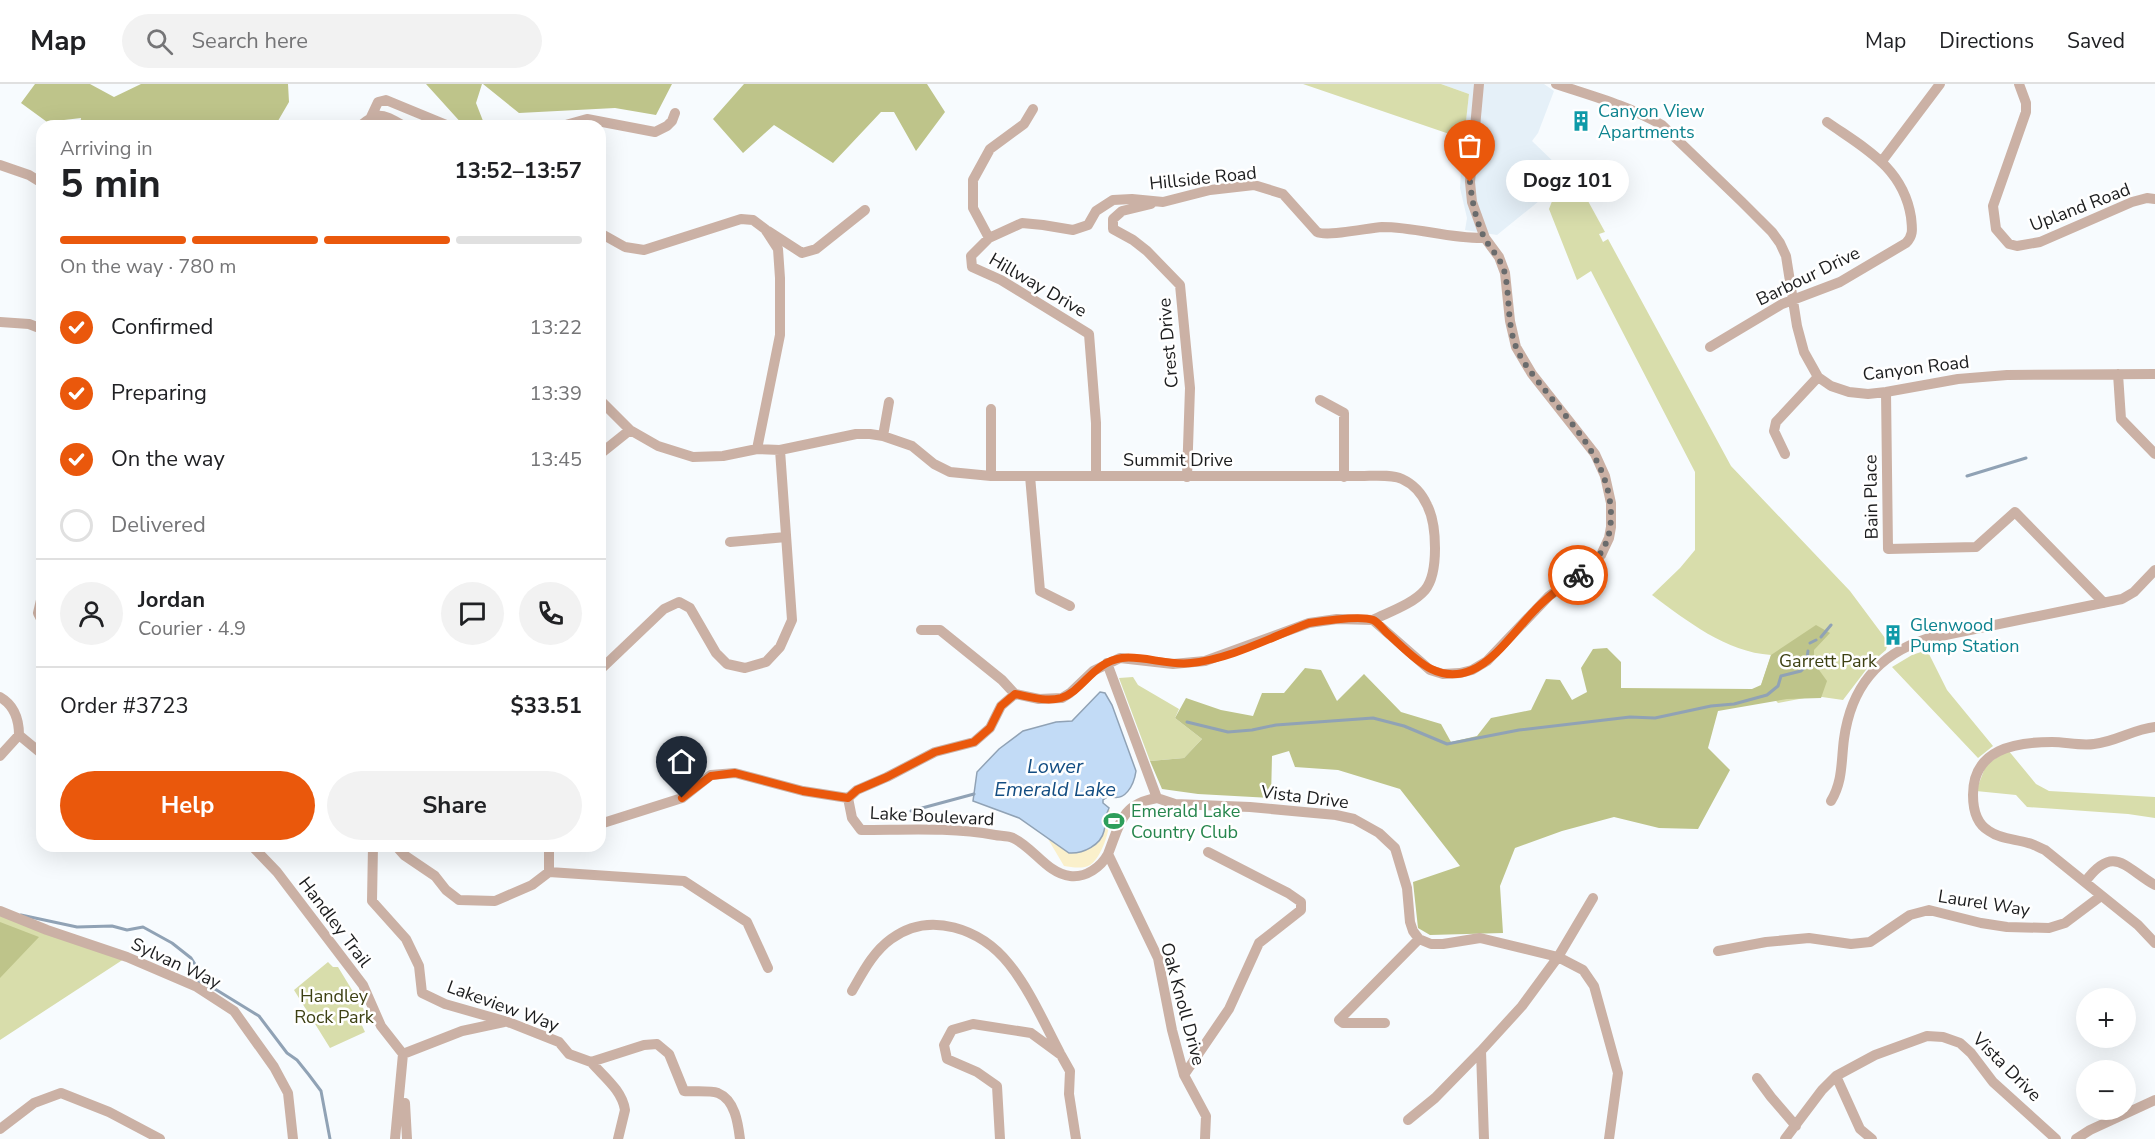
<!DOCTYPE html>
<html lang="en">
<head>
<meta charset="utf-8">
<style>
	:root { --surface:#fff; --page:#f2f2f2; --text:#202124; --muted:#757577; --line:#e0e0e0; --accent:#ea580c }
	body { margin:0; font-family:"Nunito Sans",sans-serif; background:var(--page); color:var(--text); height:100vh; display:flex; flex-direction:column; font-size:22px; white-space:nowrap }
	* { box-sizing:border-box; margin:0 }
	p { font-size:20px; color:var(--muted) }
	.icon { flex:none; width:33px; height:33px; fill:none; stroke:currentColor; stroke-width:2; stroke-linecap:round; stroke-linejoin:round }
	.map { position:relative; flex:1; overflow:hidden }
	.side { position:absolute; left:36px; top:36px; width:570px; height:732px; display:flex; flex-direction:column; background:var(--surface); border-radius:18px; box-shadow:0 6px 24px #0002 }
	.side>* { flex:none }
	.buttons { position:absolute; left:2076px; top:904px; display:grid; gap:12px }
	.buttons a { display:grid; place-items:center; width:60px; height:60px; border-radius:50%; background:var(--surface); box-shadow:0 6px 24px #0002; font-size:30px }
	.pin { position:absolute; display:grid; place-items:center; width:51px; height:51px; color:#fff; margin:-62px -26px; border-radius:50% 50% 50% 0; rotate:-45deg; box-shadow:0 0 6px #0007 }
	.pin .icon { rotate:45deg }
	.courier { position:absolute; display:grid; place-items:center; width:60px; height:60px; margin:-30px; border:4px solid #ea580c; border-radius:50%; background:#fff; color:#222; box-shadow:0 2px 8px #0007 }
	.bubble { position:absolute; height:42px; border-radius:21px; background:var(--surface); box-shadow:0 6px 24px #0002; font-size:20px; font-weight:700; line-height:42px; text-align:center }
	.head em { font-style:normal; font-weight:700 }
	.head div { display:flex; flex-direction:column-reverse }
	.head { display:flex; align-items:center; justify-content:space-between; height:102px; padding:0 24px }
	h1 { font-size:39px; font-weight:700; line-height:45px }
	.bar { display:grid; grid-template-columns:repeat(4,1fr); gap:9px 6px; align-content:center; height:72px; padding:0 24px }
	.bar i { height:8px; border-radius:4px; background:var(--line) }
	.bar .on { background:var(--accent) }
	.bar p { grid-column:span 4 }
	.line { display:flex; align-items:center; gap:15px; padding:0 24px; border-top:2px solid var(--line) }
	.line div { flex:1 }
	.round { display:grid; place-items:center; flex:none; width:63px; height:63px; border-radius:32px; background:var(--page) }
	ol { padding:0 24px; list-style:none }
	li { display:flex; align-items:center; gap:18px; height:66px }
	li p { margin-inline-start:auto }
	li .icon { padding:6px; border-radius:50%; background:var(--accent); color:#fff; stroke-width:4 }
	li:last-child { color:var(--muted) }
	li i { width:33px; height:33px; border:3px solid var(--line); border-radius:50% }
	.primary-button { display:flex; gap:12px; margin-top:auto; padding:12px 24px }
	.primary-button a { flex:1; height:69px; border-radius:36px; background:var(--accent); color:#fff; font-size:24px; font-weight:700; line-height:69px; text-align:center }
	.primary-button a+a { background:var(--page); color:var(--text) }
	header { display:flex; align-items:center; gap:36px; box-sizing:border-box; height:84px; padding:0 30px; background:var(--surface); border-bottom:2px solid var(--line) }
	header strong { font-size:28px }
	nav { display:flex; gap:33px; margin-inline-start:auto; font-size:21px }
	.search { width:420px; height:54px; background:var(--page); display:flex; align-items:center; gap:15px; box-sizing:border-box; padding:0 21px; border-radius:33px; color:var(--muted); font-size:22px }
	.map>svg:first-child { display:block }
	.built { fill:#e5f0f8 }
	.green { fill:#d8ddab }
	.forest { fill:#bec48a }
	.sand { fill:#faf0cb }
	.water { fill:#c2dbf6; stroke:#90a2b5; stroke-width:1.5 }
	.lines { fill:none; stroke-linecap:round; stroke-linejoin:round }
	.stream { stroke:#90a2b5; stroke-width:3 }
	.minor { stroke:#cbb1a5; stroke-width:10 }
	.done { stroke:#696b6c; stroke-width:6; stroke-dasharray:0 10.8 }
	.route { stroke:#ea580c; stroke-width:8 }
	.labels { text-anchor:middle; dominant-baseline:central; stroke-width:5; stroke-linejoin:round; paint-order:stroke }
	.culture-label { font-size:18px; fill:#0d838f; stroke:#fff; text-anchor:start }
	.street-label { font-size:18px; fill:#1c1d1e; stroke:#fff }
	.park-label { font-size:18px; fill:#3d4013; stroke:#fff }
	.leisure-label { font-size:18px; fill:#27864d; stroke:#fff; text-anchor:start }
	.water-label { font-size:20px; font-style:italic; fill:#134d82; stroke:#fff }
</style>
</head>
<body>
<header>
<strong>Map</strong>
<div class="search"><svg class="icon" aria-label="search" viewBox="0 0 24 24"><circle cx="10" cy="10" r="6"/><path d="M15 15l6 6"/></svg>Search here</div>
<nav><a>Map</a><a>Directions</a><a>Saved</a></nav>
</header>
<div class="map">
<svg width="2155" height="1055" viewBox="0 0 2155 1055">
	<rect width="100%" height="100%" fill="#f7fbfe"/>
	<!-- built -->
	<path class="built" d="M 1441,0 L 1544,0 L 1554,7 L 1538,49 L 1532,57 L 1559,83 L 1560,100 L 1497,151 L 1465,146 L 1467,134 L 1460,104 L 1462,70 L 1469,10 Z"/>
	<!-- green -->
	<path class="green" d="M 1303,0 L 1441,0 L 1469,10 L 1464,55 Z
		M 1574,101 L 1588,117 L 1605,148 L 1599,150 L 1603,158 L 1608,155 L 1731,382 L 1850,507 L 1888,558 L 1886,566 L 1872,578 L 1843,616 L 1815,612 L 1778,619 L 1761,601 L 1771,571 C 1726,568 1687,537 1652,511 L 1680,484 L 1695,466 L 1695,388 L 1591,187 L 1577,196 L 1549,125 L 1556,107 Z
		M 1927,566 L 1947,606 L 1993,662 L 1978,674 L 1892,583 L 1912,571 Z
		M 1133,593 L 1138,601 L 1179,625 L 1175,634 L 1202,655 L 1184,674 L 1150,677 L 1119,594 Z
		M 2008,666 L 2036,700 L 2049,707 L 2155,713 L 2155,734 L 2128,730 L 2027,723 L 2016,711 L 1976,707 L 1986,681 Z
		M 0,827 L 127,873 L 0,956 Z
		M 328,878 L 333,883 L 338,883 L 366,929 L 358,933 L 365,948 L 330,964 L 294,906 Z"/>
	<!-- forest -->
	<path class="forest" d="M 35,0 L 90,0 L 114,13 L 141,0 L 288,0 L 289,18 L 275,42 L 80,42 L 81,34 L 47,38 L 21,19 Z
		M 426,0 L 482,0 L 476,19 L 485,42 L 464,42 Z
		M 483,0 L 672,0 L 656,31 L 615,24 L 519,29 Z
		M 744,0 L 927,0 L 945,28 L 916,67 L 894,28 L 881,28 L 833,79 L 774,41 L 743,69 L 713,35 Z
		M 1816,541 L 1830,549 L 1814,566 L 1814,579 L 1827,597 L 1821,614 L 1787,615 L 1718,627 L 1708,664 L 1730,686 L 1698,745 L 1659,744 L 1614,733 L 1562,747 L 1515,764 L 1500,802 L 1503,849 L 1430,851 L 1418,844 L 1413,798 L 1460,782 L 1400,705 L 1338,686 L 1295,683 L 1289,667 L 1272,672 L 1271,714 L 1198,710 L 1162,705 L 1150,677 L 1184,674 L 1202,655 L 1175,634 L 1186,614 L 1221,626 L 1253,632 L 1262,609 L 1284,609 L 1305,584 L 1321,586 L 1337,617 L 1364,590 L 1401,628 L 1441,640 L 1451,658 L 1477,652 L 1491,634 L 1531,626 L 1546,595 L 1560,596 L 1572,616 L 1587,608 L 1581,584 L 1593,565 L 1607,564 L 1621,578 L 1621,604 L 1752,605 L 1761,601 L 1771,571 Z
		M 0,838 L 39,853 L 0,894 Z"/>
	<!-- sand -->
	<path class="sand" d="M 1109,724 C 1114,736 1102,777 1088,782 C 1081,785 1071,783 1064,782 L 1048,755 C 1064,765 1072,775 1090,763 C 1095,760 1101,756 1103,750 C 1107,740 1104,733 1109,724 Z"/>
	<!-- water -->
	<path class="water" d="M 1100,608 L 1105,609 L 1112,621 L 1136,687 C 1134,701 1125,719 1109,712 L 1103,716 L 1103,719 L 1109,724 C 1104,733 1107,737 1104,747 C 1101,761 1083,770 1069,769 L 1019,734 L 973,717 L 977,688 L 999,665 L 1023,647 L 1056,638 L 1072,637 Z"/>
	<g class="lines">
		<!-- stream -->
		<path class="stream" d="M 1967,392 L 2026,374
			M 1821,553 L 1831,541
			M 1810,559 L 1816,556
			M 1187,638 L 1228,648 L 1252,646 L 1276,641 L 1373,634 L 1404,642 L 1447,660 L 1519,646 L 1630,633 L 1655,634 L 1711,622 L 1734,620 L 1767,611 L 1778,602 L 1781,592 L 1801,587 L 1806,582 L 1808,567
			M 911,727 L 974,710
			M 21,831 L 77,843 L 112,842 L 127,846 L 143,843 L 172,859 L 191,874 L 198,885 L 198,897 L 203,901
			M 208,904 L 215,905 L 259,932 L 287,969 L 297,976 L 309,991 L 321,1007 L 330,1055"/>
		<!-- minor -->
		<path class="minor" d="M 1556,0 C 1592,12 1629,22 1662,41 L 1742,118 L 1772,148 L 1780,159 L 1786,172 L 1797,242 L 1804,268 L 1818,293 L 1831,302 L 1849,308 L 1868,310 L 1886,308 L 1958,295 L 2007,291 L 2155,290
			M 2019,0 L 2026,19 L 2026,28 L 1993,122 L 1996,145 L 2009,160 L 2017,162 L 2040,158 L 2132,118 L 2147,114 L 2155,115
			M 371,33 L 378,18 L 386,16 L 449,42
			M 360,42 C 379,26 383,31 404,42
			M 562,42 L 587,35 L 655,48 L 667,42 L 672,37 L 675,29
			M 1882,77 L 1940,0
			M 0,81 L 29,91 L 42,99
			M 1151,120 L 1122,127 L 1113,135 L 1113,145 L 1133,156 L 1147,167 L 1180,201 L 1190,304 L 1187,393
			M 768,147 L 802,169 L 816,165 L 865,126
			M 600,149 L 625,163 L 644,166 L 741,135 L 753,136 L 765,145 L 778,165 L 780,194 L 780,251 L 757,365
			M 989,154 L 973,124 L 973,96 L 990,65 L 1024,40 L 1033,25
			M 0,238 L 29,240 L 42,245
			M 1710,263 L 1782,220 L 1840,198 L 1906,159 C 1914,151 1912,144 1911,133 C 1903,83 1864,64 1827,38
			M 2118,290 L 2121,335 L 2155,370
			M 1886,308 L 1888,465 L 1976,463 L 2015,428 L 2104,519
			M 600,316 L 630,346 L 658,362 L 693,373 L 723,372 L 757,365 L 780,366 L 856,350 L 870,350 L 883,352 L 912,362 L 934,380 L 950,388 L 991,392 L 1361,392 C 1373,392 1391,390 1402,395 C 1413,400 1422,410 1427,421 C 1437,440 1439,489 1425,506 C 1413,520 1389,528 1373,536
			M 1320,316 L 1344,329 L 1344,393
			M 991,325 L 991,392
			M 883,352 L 889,318
			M 600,370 L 630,346
			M 1785,370 L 1774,347 L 1776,338 L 1818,293
			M 1030,392 L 1040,507 L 1070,522
			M 1096,392 L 1096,339 L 1089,250 L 1001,196 L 972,183 L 971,172 L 989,154 L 1022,139 L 1043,141 L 1073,146 L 1088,141 L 1096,127 L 1113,116 L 1132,115 L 1163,118 L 1210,106 L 1254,101 L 1283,110 L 1317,148 C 1326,153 1368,144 1382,143 C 1417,143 1450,155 1485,154
			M 730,458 L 786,453
			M 42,512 L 38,529 L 42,537
			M 921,546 L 940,546 L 1002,596 L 1015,610
			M 1107,579 L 1157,714 C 1121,720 1120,740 1108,770 L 1158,874 L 1172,946 L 1184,991 L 1206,1032 L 1205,1055
			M 600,586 L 664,525 L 679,518 L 690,524 L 716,569 L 727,580 L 745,584 L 766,578 L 780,563 L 792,536 L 780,366
			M 0,613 C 14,621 19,636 19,651 L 42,670
			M 2155,643 C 2134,645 2115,658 2094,660 C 2080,662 2066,658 2052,658 C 2015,658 1973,665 1973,711 C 1973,725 1977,740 1989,747 C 2000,755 2015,755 2028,759 C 2034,760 2039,764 2045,766 L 2138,841 L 2155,859
			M 0,672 L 19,651
			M 1157,714 L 1175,720 L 1250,723 L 1336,731 L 1354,735 L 1379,749 L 1395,764 L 1407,804 L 1410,838 L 1413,847 L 1419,855 L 1431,860 L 1443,860 L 1480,854 L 1558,873 L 1583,886 L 1594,902 L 1618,989 L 1609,1055
			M 1831,717 C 1843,697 1841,678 1844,655 C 1851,604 1877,571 1926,555 L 2122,515 L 2134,508 L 2155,486
			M 600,740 L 682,714 L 711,691 L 735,689 L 803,707 L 848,714
			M 252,762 L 277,788 L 363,901 L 381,942 L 403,970
			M 373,762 L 372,817 L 406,855 L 419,882 L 422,909 L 445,920 L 508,938 L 559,958 L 569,970 L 591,978 L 644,961 L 657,960 L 669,970 L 684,1007 C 693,1008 709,1006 718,1009 C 735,1016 738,1039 740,1055
			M 396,762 L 404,771 L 435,792 L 446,806 L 459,816 L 495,817 L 532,801 L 549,788
			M 549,762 L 549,788 L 684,797 L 747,838 L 768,884
			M 1108,770 C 1101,783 1086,794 1070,792 C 1048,790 1033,763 1013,754 C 1008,752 1000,752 995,751 C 951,743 905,746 861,746 L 852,734 L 848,714 L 857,706 L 887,693 L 935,668 L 974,658 L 990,644 L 1001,622 L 1015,610 L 1039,615 L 1062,614 L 1070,609 L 1093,587 L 1120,574 L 1173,580 L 1205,577 L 1309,539 L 1337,535 L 1373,536 L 1430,586 L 1443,590 L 1460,589 L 1472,586 L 1487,577 L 1549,512 L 1592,481 L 1601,471 L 1609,454 L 1611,443 L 1611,419 L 1605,392 L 1595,370 L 1532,290 L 1516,263 L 1510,237 L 1505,189 L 1499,173 L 1485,154 L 1472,118 L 1470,98 L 1479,0
			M 2085,798 C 2114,759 2125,784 2155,801
			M 0,827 L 47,846 L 127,873 L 197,903 L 234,927 L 274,983 L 288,1009 L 293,1055
			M 1718,867 L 1766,858 L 1809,854 L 1851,860 L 1870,858 L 1910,831 L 1929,826 L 1981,839 L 2007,843 L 2049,844 L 2065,839 L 2101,812
			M 852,907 C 863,888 873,868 891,855 C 930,826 981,845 1009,880 C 1030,906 1044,939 1060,969
			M 1385,939 L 1343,939 L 1339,936 L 1419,855
			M 591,978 C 604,993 622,1006 625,1026 L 618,1055
			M 1184,991 L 1229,925 L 1259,859 L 1301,826 L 1301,818 L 1288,809 L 1208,768
			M 1836,992 L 1860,1045 L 1872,1055
			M 1757,994 L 1771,1013 L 1796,1042
			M 405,1019 L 407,1055
			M 1408,1036 L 1435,1014 L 1481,967
			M 0,1045 L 34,1019 L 61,1009 L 109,1028 L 160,1055
			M 395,1055 L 403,970 L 462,947 L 504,938
			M 1000,1055 L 997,1002 L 977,988 L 947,975 L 944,961 L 952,946 L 973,940 L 1031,949 L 1061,971 L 1070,987 L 1069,1010 L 1076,1055
			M 1484,1055 L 1481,967 L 1522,922 L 1558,873 L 1593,814
			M 1785,1055 L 1822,1006 L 1836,992 L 1875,971 L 1927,952 L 1943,953 L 1960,959 L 1971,969 L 1993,998 L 2056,1055
			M 2076,1055 L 2090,1046 L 2155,1016"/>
	</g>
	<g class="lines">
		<!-- done -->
		<path class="done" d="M 1470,98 C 1472,117 1476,138 1485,155 C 1492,167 1502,176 1505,190 C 1510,214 1507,240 1516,263 C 1521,276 1532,290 1541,301 C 1572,341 1610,377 1611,431 C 1611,459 1600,475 1578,491"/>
		<!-- route -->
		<path class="route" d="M 682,714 L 711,692 L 735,689 L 803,707 L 848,714 L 857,706 L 887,693 L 935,668 L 974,658 L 990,644 L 1001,622 L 1015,610 C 1030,613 1046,618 1061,614 C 1083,607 1093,578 1122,574 C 1142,571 1168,582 1191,579 C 1231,575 1271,553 1309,539 C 1322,537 1361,531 1373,536 C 1377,537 1383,545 1386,548 C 1411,570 1435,602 1472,586 C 1496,576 1517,544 1535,526 C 1548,512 1563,502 1578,491"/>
	</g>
	<!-- icons -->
	<defs>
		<g id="building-bare" transform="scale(1.62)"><path d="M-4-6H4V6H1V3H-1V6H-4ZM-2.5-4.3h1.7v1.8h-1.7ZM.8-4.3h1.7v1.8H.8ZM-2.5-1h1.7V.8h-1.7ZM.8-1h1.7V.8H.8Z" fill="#0f9aa8" stroke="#fff" stroke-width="2.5" paint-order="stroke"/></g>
		<g id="stadium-bare" transform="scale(1.62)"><path d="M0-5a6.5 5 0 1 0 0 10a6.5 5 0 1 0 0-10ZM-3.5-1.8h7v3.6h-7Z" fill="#2e9e5b" stroke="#fff" stroke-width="2.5" paint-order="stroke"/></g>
	</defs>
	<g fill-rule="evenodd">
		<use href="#building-bare" x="1581" y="37"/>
		<use href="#building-bare" x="1893" y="551"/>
		<use href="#stadium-bare" x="1114" y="737"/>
	</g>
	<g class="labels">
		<!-- culture labels -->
		<g class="culture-label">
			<text x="1598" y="27">Canyon View<tspan x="1598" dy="21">Apartments</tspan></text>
			<text x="1910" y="541">Glenwood<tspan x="1910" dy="21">Pump Station</tspan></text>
		</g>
		<!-- street labels -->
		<g class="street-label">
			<text transform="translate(1203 94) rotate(-6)">Hillside Road</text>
			<text transform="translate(2080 123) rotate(-21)">Upland Road</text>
			<text transform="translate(1808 192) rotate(-26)">Barbour Drive</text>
			<text transform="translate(1038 201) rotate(30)">Hillway Drive</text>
			<text transform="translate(1168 259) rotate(-95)">Crest Drive</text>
			<text transform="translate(1916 284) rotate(-7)">Canyon Road</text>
			<text x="1178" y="376">Summit Drive</text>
			<text transform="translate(1871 413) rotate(-91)">Bain Place</text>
			<text transform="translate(1305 713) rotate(7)">Vista Drive</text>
			<text transform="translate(932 732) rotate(3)">Lake Boulevard</text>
			<text transform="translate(1984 819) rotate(9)">Laurel Way</text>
			<text transform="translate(335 838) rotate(53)">Handley Trail</text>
			<text transform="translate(176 879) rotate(25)">Sylvan Way</text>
			<text transform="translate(1183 920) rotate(75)">Oak Knoll Drive</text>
			<text transform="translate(503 922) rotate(20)">Lakeview Way</text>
			<text transform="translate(2007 983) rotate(45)">Vista Drive</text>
		</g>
		<!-- park labels -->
		<g class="park-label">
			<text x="1828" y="577">Garrett Park</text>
			<text x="334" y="912">Handley<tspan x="334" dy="21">Rock Park</tspan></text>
		</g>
		<!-- leisure labels -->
		<g class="leisure-label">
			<text x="1131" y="727">Emerald Lake<tspan x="1131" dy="21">Country Club</tspan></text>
		</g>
		<!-- water labels -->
		<g class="water-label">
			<text x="1055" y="682">Lower<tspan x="1055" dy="23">Emerald Lake</tspan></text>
		</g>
	</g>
</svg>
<div class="buttons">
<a>+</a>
<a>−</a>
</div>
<div class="pin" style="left:1470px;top:98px;background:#ea580c"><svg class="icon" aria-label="bag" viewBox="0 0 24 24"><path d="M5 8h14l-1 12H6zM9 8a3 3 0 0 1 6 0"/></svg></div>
<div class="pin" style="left:682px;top:714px;background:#1f2937"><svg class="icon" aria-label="home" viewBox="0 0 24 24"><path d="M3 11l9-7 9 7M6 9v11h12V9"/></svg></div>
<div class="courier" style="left:1578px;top:491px"><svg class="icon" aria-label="bike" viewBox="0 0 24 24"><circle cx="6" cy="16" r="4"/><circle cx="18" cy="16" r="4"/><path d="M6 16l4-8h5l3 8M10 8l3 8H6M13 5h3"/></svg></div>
<div class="bubble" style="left:1506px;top:76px;width:123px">Dogz 101</div>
<section class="side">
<div class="head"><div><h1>5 min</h1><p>Arriving in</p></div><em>13:52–13:57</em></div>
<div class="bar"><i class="on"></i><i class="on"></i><i class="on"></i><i></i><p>On the way · 780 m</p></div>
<ol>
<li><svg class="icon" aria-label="check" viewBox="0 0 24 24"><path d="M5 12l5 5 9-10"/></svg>Confirmed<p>13:22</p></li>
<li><svg class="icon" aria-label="check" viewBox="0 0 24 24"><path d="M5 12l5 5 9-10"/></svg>Preparing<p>13:39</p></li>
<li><svg class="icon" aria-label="check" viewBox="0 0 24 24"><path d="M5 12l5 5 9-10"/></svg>On the way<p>13:45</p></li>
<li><i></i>Delivered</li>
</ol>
<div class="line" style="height:108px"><a class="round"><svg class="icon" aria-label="person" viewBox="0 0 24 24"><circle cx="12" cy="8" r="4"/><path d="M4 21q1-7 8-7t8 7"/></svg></a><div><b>Jordan</b><p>Courier · 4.9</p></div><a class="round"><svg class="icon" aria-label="chat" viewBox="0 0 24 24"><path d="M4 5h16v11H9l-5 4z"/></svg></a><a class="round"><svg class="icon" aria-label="phone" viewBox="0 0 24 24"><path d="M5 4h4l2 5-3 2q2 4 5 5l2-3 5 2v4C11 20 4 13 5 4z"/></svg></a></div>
<div class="line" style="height:78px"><div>Order #3723</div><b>$33.51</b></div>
<div class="primary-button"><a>Help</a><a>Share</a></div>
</section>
</div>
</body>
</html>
